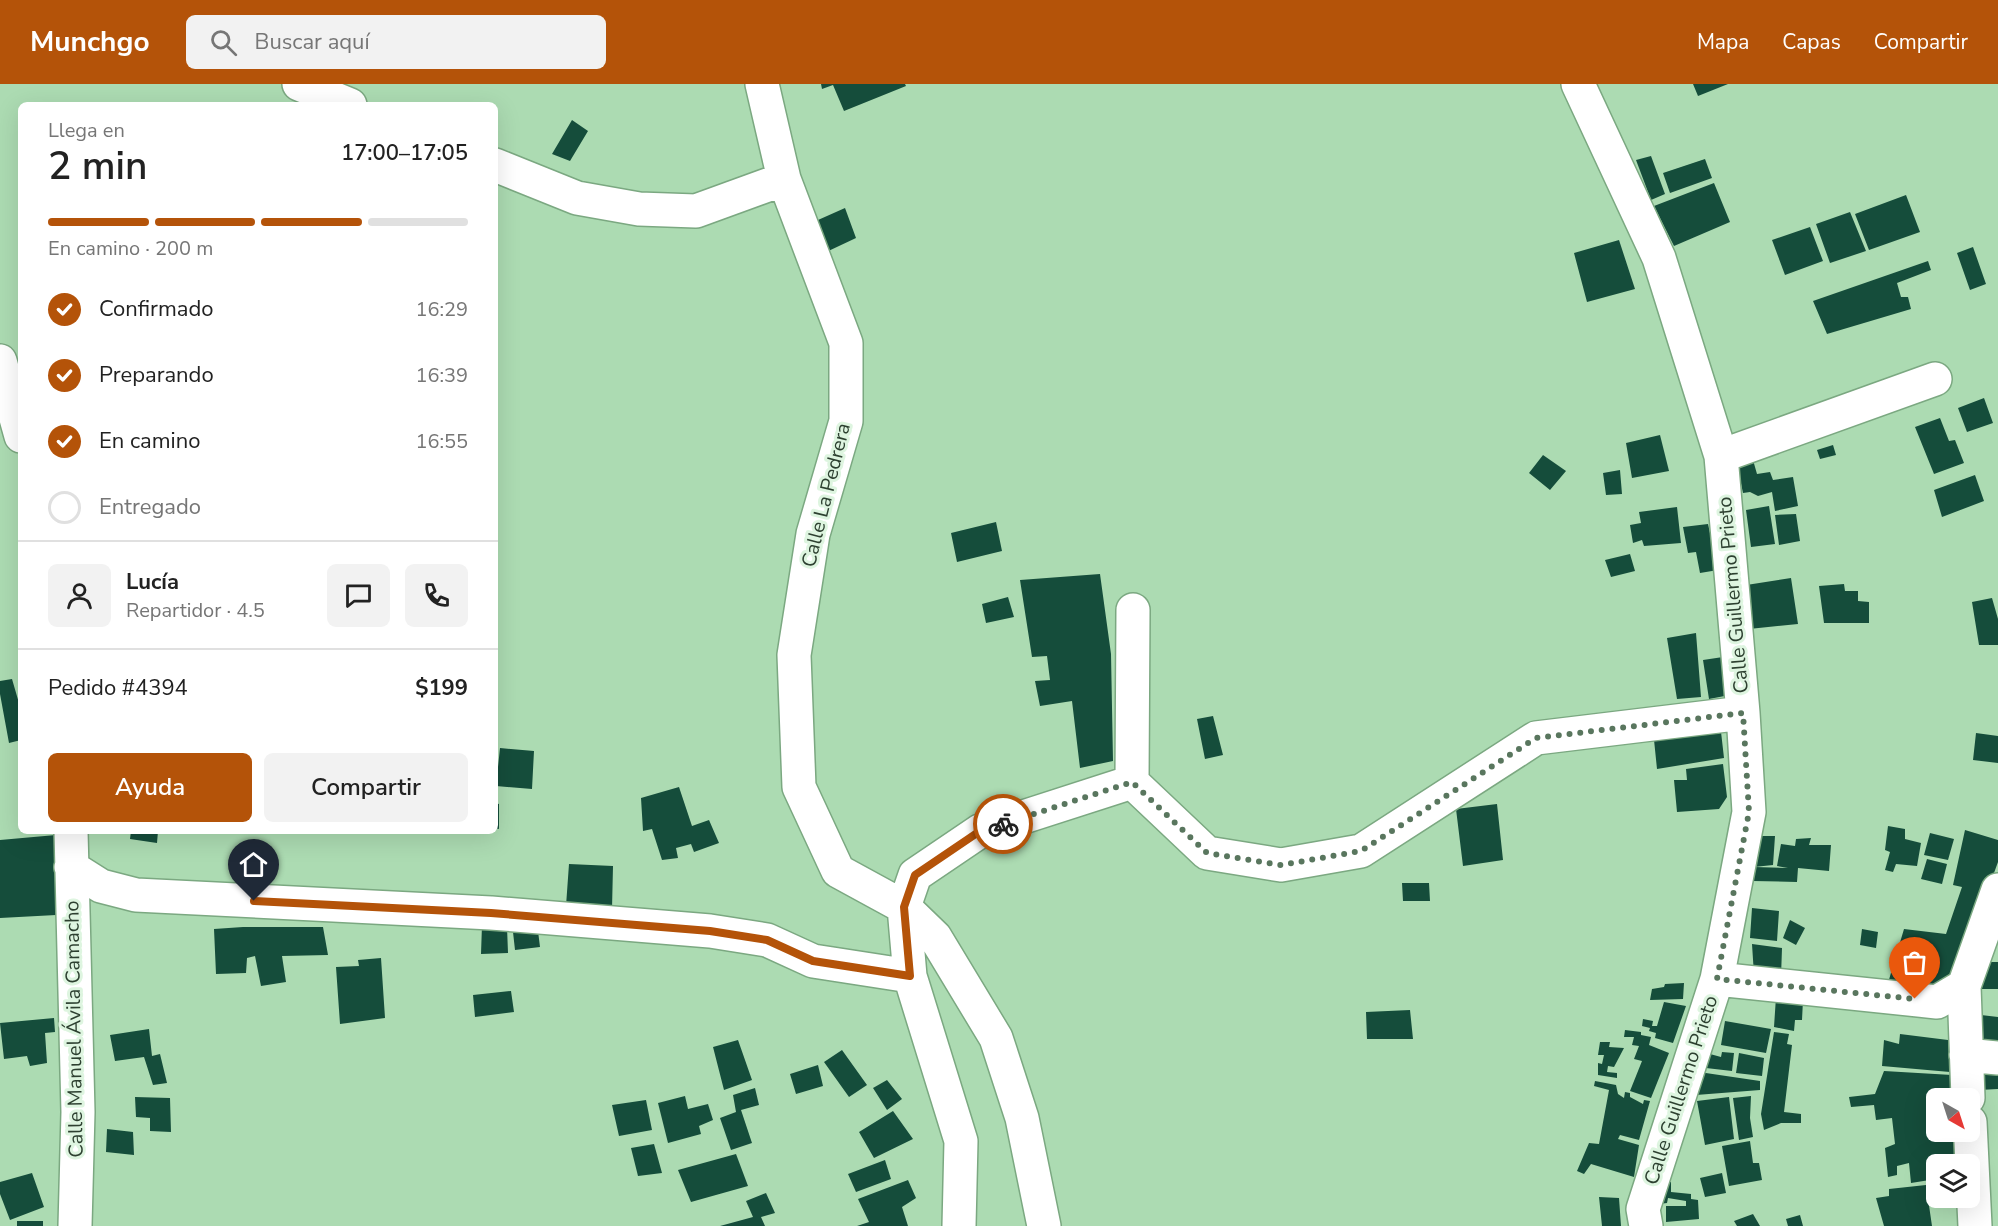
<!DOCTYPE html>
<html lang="es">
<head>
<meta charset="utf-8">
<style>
	:root { --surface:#fff; --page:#f2f2f2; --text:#222; --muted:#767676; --line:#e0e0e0; --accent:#b45309 }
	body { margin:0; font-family:"Nunito Sans",sans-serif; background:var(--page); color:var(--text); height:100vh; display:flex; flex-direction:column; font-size:22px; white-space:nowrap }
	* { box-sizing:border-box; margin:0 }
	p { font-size:20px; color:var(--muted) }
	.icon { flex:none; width:33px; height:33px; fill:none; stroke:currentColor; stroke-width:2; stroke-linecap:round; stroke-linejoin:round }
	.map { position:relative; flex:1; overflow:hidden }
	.sheet { position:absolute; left:18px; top:18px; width:480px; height:732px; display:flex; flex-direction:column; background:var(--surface); border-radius:9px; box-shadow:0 6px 24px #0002 }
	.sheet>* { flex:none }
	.needle { width:39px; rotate:141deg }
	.controls { position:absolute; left:1926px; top:1004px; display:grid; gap:12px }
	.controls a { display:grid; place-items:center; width:54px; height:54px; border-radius:9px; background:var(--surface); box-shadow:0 6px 24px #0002; font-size:30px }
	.pin { position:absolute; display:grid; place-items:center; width:51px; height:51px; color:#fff; margin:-62px -26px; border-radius:50% 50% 50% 0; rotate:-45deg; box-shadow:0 0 6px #0007 }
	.pin .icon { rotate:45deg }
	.courier { position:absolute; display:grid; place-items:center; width:60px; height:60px; margin:-30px; border:4px solid #b45309; border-radius:50%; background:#fff; color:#222; box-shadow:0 2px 8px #0007 }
	.summary em { font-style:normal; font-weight:600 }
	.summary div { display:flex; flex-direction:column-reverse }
	.summary { display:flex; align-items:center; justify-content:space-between; height:102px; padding:0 30px }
	h1 { font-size:39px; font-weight:600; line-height:45px }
	.bar { display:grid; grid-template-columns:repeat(4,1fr); gap:9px 6px; align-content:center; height:72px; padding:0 30px }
	.bar i { height:8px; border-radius:4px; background:var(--line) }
	.bar .selected { background:var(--accent) }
	.bar p { grid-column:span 4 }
	.line { display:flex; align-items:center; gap:15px; padding:0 30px; border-top:2px solid var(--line) }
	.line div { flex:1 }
	.round { display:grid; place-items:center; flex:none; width:63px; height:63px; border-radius:9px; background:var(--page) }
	ol { padding:0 30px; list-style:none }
	li { display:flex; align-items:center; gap:18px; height:66px }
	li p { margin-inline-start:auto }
	li .icon { padding:6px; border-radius:50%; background:var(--accent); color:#fff; stroke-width:4 }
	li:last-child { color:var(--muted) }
	li i { width:33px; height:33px; border:3px solid var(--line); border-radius:50% }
	.primary-button { display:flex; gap:12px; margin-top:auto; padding:12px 30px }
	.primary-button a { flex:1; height:69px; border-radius:9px; background:var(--accent); color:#fff; font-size:24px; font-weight:600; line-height:69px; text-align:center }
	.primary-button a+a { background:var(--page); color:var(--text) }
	header { display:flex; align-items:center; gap:36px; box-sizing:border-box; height:84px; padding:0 30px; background:var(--accent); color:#fff }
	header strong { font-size:28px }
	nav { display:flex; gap:33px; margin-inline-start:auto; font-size:21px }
	.search { width:420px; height:54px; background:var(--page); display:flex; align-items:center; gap:15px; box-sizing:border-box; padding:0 21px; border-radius:9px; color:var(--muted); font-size:22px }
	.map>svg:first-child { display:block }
	.building { fill:#154d3b }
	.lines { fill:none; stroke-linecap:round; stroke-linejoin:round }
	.minor-casing { stroke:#7ba881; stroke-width:36 }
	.minor { stroke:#fff; stroke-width:33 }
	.done { stroke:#59765e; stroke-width:6; stroke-dasharray:0 10.8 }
	.route { stroke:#b45309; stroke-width:8 }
	.labels { text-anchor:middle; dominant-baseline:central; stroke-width:6; stroke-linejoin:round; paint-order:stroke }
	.street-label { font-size:20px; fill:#2d4030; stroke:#def5e0 }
</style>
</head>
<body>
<header>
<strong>Munchgo</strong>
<div class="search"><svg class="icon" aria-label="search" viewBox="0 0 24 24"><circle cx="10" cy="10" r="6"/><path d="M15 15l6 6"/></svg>Buscar aquí</div>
<nav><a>Mapa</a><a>Capas</a><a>Compartir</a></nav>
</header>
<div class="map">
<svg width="1998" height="1142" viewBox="0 0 1998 1142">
	<rect width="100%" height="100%" fill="#acdbb2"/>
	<!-- building -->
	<path class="building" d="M 821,0 L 905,0 L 906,2 L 844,27 L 833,1 L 822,5 Z
		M 1693,0 L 1728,0 L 1698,12 Z
		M 572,36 L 588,47 L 570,77 L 552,70 Z
		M 1651,72 L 1665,110 L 1651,116 L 1636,76 Z
		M 1705,75 L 1712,94 L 1670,109 L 1663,89 Z
		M 1714,99 L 1730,138 L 1674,162 L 1654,122 Z
		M 1906,111 L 1920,148 L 1869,166 L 1855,130 Z
		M 845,124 L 856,154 L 822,170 L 809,140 Z
		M 1850,128 L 1866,167 L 1830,179 L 1816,140 Z
		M 1810,143 L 1823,177 L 1785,191 L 1772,156 Z
		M 1619,156 L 1635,205 L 1587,218 L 1574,169 Z
		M 1973,163 L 1986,200 L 1970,206 L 1957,169 Z
		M 1928,177 L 1931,186 L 1897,199 L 1901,213 L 1908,213 L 1911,225 L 1827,250 L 1813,217 Z
		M 1984,314 L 1993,339 L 1967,348 L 1958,324 Z
		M 1940,334 L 1949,357 L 1955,356 L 1964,379 L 1934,390 L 1915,343 Z
		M 1660,351 L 1669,387 L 1632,394 L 1626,359 Z
		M 1833,361 L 1836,371 L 1820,375 L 1817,366 Z
		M 1543,371 L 1566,387 L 1550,406 L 1529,389 Z
		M 1753,376 L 1757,390 L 1770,388 L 1773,396 L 1793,393 L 1798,422 L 1775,427 L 1772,408 L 1758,412 L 1750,408 L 1743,409 L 1737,380 Z
		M 1620,386 L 1622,410 L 1606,411 L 1603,389 Z
		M 1975,391 L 1984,417 L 1942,433 L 1934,406 Z
		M 1769,422 L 1775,460 L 1751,463 L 1746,426 Z
		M 1677,423 L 1681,459 L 1644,462 L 1642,456 L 1633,459 L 1630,441 L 1641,439 L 1639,428 Z
		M 1796,430 L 1800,457 L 1779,461 L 1775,431 Z
		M 996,438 L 1002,467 L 957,478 L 951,449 Z
		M 1708,440 L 1718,486 L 1700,489 L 1696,468 L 1688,469 L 1683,443 Z
		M 1630,470 L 1635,487 L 1611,493 L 1605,476 Z
		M 1100,490 L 1111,570 L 1113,677 L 1080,684 L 1072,617 L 1040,622 L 1035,597 L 1050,596 L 1047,572 L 1032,573 L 1020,496 Z
		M 1791,494 L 1798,540 L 1749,545 L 1740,502 Z
		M 1844,500 L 1845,507 L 1858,507 L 1858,517 L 1869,518 L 1869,539 L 1824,539 L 1819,502 Z
		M 1008,513 L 1014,533 L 986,539 L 982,520 Z
		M 1992,514 L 1998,535 L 1998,561 L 1979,561 L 1972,518 Z
		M 1696,549 L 1701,613 L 1677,615 L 1667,554 Z
		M 1723,573 L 1730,611 L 1709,615 L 1703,576 Z
		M 12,595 L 21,626 L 21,656 L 9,659 L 0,610 L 0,597 Z
		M 1213,632 L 1223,671 L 1205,675 L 1197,635 Z
		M 1720,639 L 1724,674 L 1657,685 L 1653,646 Z
		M 1976,649 L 1998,652 L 1998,679 L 1973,676 Z
		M 500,664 L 534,667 L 532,705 L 496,702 Z
		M 1723,680 L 1727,713 L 1719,725 L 1677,728 L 1674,696 L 1687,696 L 1686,685 Z
		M 679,703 L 692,742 L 709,736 L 719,759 L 694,768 L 691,760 L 676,764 L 678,774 L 662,776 L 652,745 L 643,747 L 641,714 Z
		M 495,719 L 499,720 L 499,745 L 495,744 Z
		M 1497,720 L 1503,776 L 1463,782 L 1456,725 Z
		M 1888,742 L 1905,745 L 1905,755 L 1921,759 L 1917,782 L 1896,780 L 1893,788 L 1885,786 L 1890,768 L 1885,766 Z
		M 1965,746 L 1998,756 L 1998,778 L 1957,890 L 1935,905 L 1888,899 L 1904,845 L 1946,850 L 1962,803 L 1953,801 Z
		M 131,747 L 158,747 L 157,759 L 130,755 Z
		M 1930,749 L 1954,755 L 1948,776 L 1924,771 Z
		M 56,751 L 56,831 L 0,834 L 0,756 Z
		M 1753,752 L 1775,752 L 1773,781 L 1754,783 L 1788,784 L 1777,782 L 1781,760 L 1795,762 L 1796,755 L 1811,754 L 1809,761 L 1831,761 L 1829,787 L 1798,784 L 1797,798 L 1753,797 Z
		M 1927,775 L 1947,780 L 1942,800 L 1921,795 Z
		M 569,780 L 613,782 L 612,825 L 566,822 Z
		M 1402,799 L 1429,799 L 1430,817 L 1403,817 Z
		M 1752,824 L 1779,827 L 1777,857 L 1750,854 Z
		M 1790,836 L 1805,844 L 1796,861 L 1783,854 Z
		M 482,841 L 507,843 L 508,869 L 481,870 Z
		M 243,843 L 323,843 L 328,871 L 282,872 L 286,898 L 261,902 L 255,872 L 247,874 L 246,889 L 216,890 L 214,845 Z
		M 1862,845 L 1878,848 L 1876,864 L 1860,861 Z
		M 538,847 L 540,863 L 515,866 L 513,848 Z
		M 1752,860 L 1782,864 L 1781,893 L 1754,891 Z
		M 381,874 L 385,934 L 340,940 L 336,883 L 359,882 L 358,876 Z
		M 1989,878 L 1998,878 L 1998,905 L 1976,905 Z
		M 1684,899 L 1683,915 L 1650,916 L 1652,905 L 1664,903 L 1665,900 Z
		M 511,907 L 514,928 L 475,933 L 473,911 Z
		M 1776,913 L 1803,916 L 1802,936 L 1795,936 L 1794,947 L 1774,943 Z
		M 1664,918 L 1686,922 L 1673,959 L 1655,954 L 1656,949 L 1649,947 L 1650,944 L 1642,942 L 1643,935 L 1653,937 L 1652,942 L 1657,942 Z
		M 1410,926 L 1413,955 L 1367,955 L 1366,928 Z
		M 1981,931 L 1998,933 L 1998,967 L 1975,965 Z
		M 54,934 L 55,948 L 45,949 L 47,979 L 30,982 L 27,972 L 4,975 L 0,939 Z
		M 1725,937 L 1771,945 L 1766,969 L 1721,961 Z
		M 149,945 L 152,972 L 160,970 L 167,999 L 153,1001 L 144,973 L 115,977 L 110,951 Z
		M 1625,946 L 1641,948 L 1641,951 L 1651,953 L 1649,961 L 1669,969 L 1651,1014 L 1630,1007 L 1642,977 L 1634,975 L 1639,962 L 1632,961 L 1634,953 L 1624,953 Z
		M 1774,948 L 1789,950 L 1787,960 L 1792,961 L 1784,1028 L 1801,1030 L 1801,1039 L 1781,1039 L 1764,1046 L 1761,1030 Z
		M 1900,950 L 1948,956 L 1950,988 L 1882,982 L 1884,956 L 1899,960 Z
		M 738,956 L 752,996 L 724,1006 L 713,963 Z
		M 1600,958 L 1610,958 L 1609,963 L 1624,964 L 1614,983 L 1608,982 L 1607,988 L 1617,989 L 1617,994 L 1598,991 L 1598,979 L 1602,980 L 1604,971 L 1598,971 Z
		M 842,966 L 867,1001 L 849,1013 L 824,978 Z
		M 1722,968 L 1734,969 L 1732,987 L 1706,984 L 1710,970 L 1721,973 Z
		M 1739,969 L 1764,974 L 1762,992 L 1736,989 Z
		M 1978,979 L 1998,980 L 1998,1005 L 1979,1006 Z
		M 818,981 L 823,1002 L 796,1010 L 790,990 Z
		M 1884,987 L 1952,991 L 1953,1014 L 1936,1014 L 1936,1047 L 1957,1047 L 1961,1080 L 1936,1080 L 1936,1095 L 1911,1099 L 1909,1079 L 1897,1082 L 1897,1091 L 1888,1093 L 1885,1064 L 1895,1060 L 1892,1034 L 1876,1036 L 1874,1021 L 1851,1023 L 1849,1013 L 1875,1010 Z
		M 1699,988 L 1760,997 L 1760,1006 L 1696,1011 Z
		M 887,996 L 902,1015 L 887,1026 L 873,1004 Z
		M 1595,997 L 1616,1001 L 1618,1010 L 1624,1014 L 1625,1008 L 1630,1009 L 1630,1013 L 1643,1020 L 1644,1016 L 1650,1017 L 1639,1056 L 1620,1051 L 1618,1055 L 1639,1061 L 1634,1093 L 1591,1080 L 1584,1090 L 1577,1087 L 1589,1059 L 1599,1060 L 1609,1006 L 1594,1002 Z
		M 755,1004 L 759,1021 L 741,1026 L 752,1059 L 731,1066 L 720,1034 L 736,1028 L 733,1011 Z
		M 685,1012 L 688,1025 L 708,1020 L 713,1036 L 699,1042 L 701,1050 L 668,1059 L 658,1019 Z
		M 1751,1012 L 1750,1034 L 1753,1053 L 1739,1056 L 1733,1014 Z
		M 135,1013 L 170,1014 L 171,1048 L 150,1047 L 150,1034 L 136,1033 Z
		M 1729,1013 L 1734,1055 L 1705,1061 L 1697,1017 Z
		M 646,1016 L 652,1046 L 619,1052 L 612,1021 Z
		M 893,1027 L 913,1055 L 874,1074 L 859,1048 Z
		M 107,1045 L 133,1048 L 134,1071 L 106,1068 Z
		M 1750,1057 L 1753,1079 L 1759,1079 L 1762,1096 L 1729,1102 L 1722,1062 Z
		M 654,1060 L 662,1089 L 638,1092 L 631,1064 Z
		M 736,1070 L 748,1102 L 691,1118 L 678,1086 Z
		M 885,1076 L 891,1095 L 856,1108 L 848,1090 Z
		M 32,1089 L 44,1123 L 10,1136 L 0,1110 L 0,1098 Z
		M 1722,1089 L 1726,1109 L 1705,1113 L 1700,1094 Z
		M 908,1096 L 916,1114 L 902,1123 L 908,1142 L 857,1142 L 869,1138 L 858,1115 Z
		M 1661,1097 L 1671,1098 L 1671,1108 L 1691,1110 L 1691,1115 L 1698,1116 L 1699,1135 L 1666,1138 L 1666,1122 L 1686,1122 L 1686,1117 L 1668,1114 L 1667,1119 L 1659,1120 Z
		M 1926,1101 L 1932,1142 L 1884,1142 L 1876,1114 L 1889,1112 L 1889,1105 Z
		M 766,1109 L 775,1129 L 761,1133 L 765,1142 L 720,1142 L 753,1133 L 746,1117 Z
		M 1599,1113 L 1619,1114 L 1621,1142 L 1602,1142 Z
		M 1753,1130 L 1760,1142 L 1737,1142 L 1734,1137 Z
		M 1800,1131 L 1803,1142 L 1788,1142 L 1786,1135 Z
		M 17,1137 L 43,1137 L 43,1142 L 17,1142 Z"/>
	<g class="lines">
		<!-- minor casing -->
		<g class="minor-casing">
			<path id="minor" d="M 299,0 L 350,21
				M 762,0 L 784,95 L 846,259 L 846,337 L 813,450 L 794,571 L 799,703 L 838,787 L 904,823 L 935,853 L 996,954 L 1022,1034 L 1044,1142
				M 1578,0 L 1659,174 L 1721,372 L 1743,629 L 1749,728 L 1717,895 L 1643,1125 L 1646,1142
				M 495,81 L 577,114 L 639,125 L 696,127 L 784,95
				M 0,277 L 21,352
				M 1721,372 L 1935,295
				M 1132,698 L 1133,526
				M 71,747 L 78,1028 L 75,1142
				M 71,783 L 101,802 L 136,811 L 491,829 L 710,847 L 767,856 L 813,877 L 910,892
				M 1717,895 L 1937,918 L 1964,902 L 1998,806
				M 1964,902 L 1968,1014
				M 1966,971 L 1998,974
				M 1970,1038 L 1975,1142
				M 959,1142 L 961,1057 L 910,892 L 904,823 L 915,791 L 980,747 L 1132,698 L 1207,769 L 1281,781 L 1361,767 L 1536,654 L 1743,629"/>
		</g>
		<!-- minor -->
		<use href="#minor" class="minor"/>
	</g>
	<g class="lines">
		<!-- done -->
		<path class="done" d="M 1003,740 L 1132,698 L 1207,769 L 1281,781 L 1361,767 L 1536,654 L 1743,629 L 1749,728 L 1717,895 L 1915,915"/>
		<!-- route -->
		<path class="route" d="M 254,817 L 491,829 L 710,847 L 767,856 L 813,877 L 910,892 L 904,823 L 915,791 L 980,747 L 1003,740"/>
	</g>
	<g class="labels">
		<!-- street labels -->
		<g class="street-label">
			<text transform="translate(826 411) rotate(-76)">Calle La Pedrera</text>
			<text transform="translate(1733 511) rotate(-95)">Calle Guillermo Prieto</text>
			<text transform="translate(74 945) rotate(-91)">Calle Manuel Ávila Camacho</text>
			<text transform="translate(1681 1006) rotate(-72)">Calle Guillermo Prieto</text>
		</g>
	</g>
</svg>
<div class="controls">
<a><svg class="needle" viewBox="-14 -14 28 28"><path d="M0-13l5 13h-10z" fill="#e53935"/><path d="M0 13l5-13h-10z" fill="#767676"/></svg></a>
<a><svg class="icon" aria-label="layers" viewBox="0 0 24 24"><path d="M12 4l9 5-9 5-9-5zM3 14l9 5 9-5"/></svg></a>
</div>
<div class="pin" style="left:1915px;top:915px;background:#ea580c"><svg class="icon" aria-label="bag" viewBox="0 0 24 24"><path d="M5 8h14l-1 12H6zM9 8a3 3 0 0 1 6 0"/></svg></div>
<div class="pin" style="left:254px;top:817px;background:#1f2937"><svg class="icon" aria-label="home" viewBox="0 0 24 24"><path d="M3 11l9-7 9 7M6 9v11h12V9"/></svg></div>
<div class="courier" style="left:1003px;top:740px"><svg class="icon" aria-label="bike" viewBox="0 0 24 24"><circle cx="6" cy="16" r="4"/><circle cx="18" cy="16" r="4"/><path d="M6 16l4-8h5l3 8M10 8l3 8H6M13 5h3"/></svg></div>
<section class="sheet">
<div class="summary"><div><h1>2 min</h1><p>Llega en</p></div><em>17:00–17:05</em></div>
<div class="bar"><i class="selected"></i><i class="selected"></i><i class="selected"></i><i></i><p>En camino · 200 m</p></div>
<ol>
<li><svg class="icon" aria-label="check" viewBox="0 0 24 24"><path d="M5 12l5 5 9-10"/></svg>Confirmado<p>16:29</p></li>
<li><svg class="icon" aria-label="check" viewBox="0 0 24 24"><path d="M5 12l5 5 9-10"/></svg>Preparando<p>16:39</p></li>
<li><svg class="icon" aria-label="check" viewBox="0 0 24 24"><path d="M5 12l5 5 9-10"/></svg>En camino<p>16:55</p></li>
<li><i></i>Entregado</li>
</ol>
<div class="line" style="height:108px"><a class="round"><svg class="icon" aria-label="person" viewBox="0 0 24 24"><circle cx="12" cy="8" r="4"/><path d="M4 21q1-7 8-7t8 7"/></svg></a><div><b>Lucía</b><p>Repartidor · 4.5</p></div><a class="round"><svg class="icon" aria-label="chat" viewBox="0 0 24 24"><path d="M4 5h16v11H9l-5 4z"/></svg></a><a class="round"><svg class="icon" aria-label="phone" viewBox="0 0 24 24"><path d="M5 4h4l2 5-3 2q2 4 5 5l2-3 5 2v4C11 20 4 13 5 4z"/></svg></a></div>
<div class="line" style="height:78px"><div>Pedido #4394</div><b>$199</b></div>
<div class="primary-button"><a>Ayuda</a><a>Compartir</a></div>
</section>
</div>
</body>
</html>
